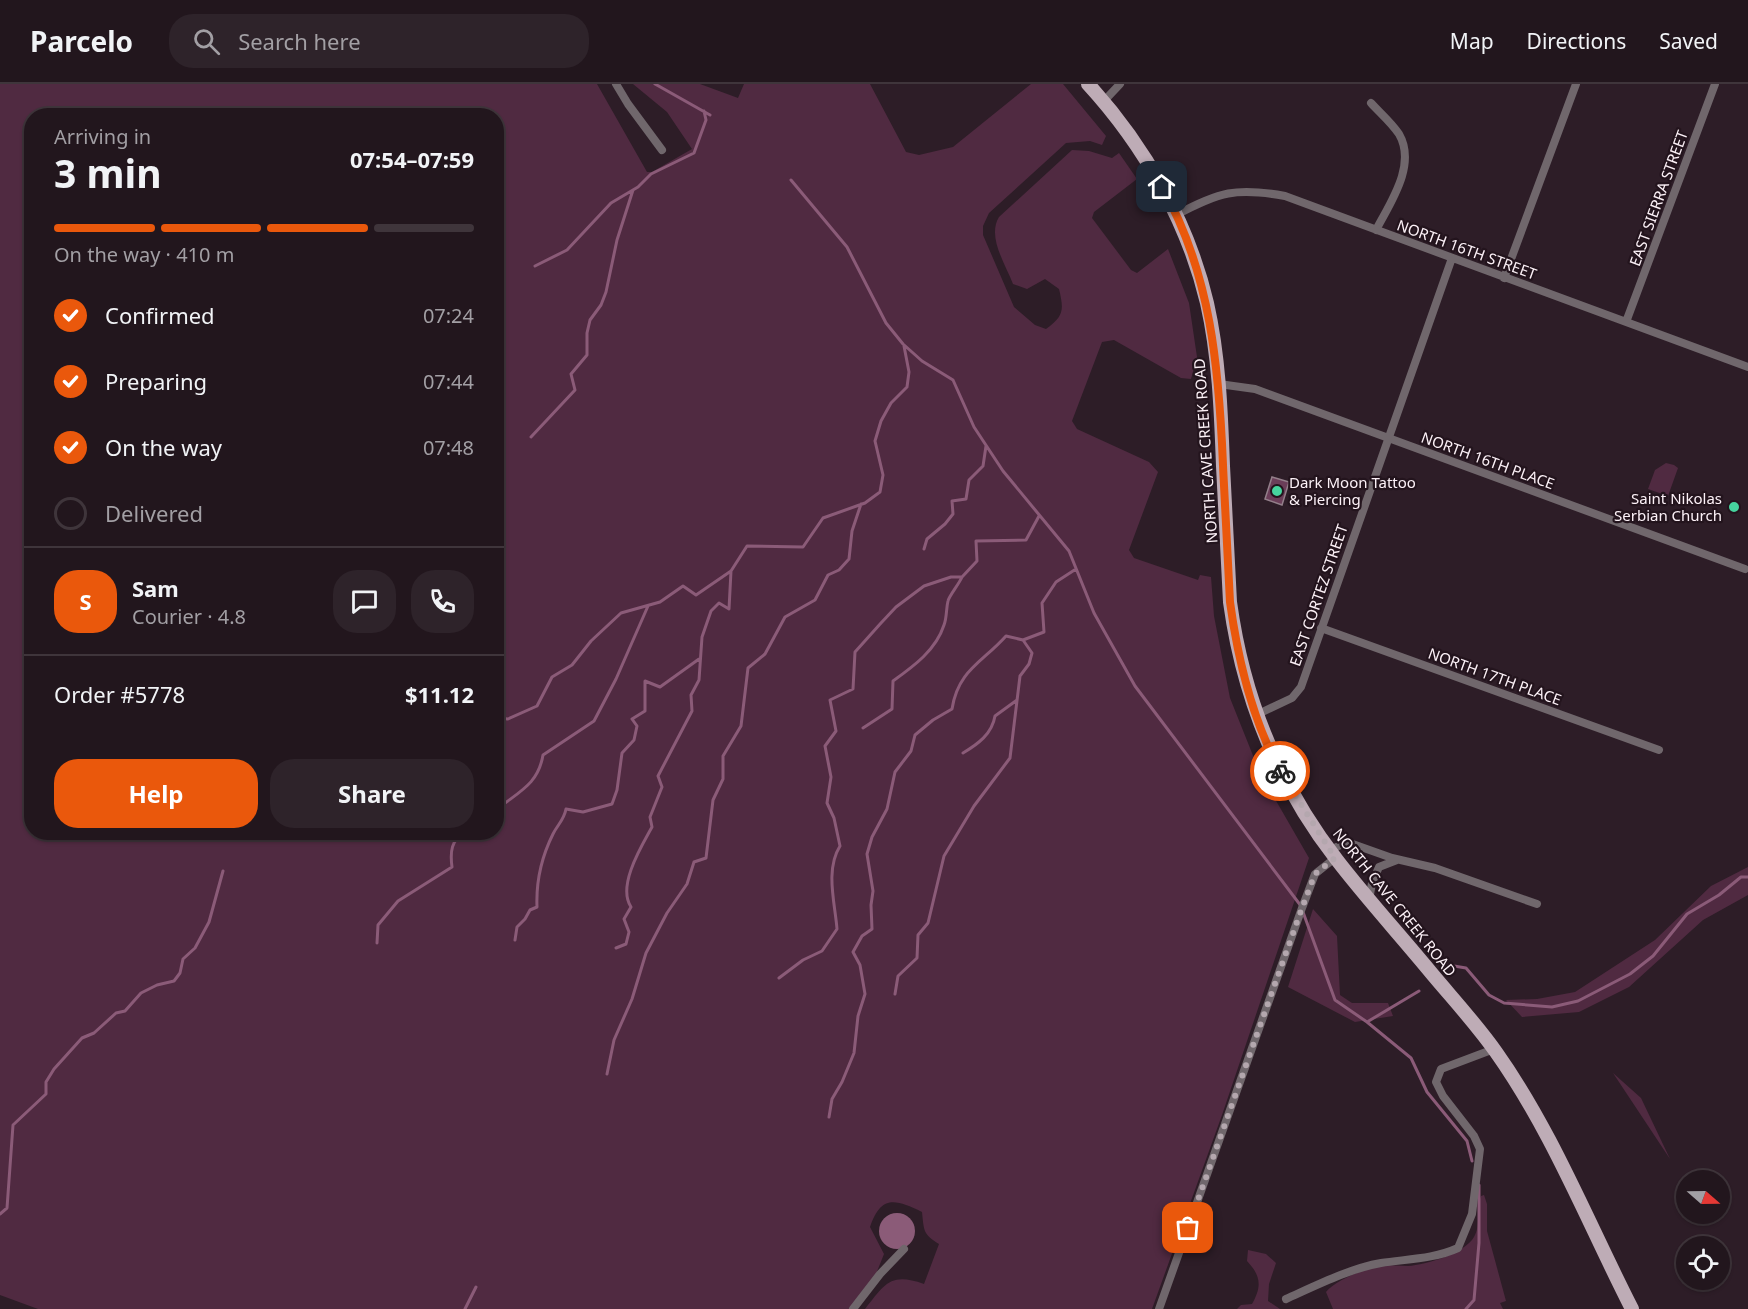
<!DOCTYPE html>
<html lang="en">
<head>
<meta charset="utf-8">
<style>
	:root { --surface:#22161d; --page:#2e232a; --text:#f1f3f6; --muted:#a29fa4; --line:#3f353b; --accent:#ea580c }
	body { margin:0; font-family:"Noto Sans",sans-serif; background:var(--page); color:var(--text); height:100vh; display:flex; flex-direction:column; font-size:22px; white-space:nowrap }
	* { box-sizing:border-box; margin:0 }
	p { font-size:20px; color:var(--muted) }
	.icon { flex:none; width:33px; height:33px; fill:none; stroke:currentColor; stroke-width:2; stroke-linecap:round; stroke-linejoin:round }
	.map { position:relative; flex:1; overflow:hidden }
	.panel { position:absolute; left:24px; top:24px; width:480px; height:732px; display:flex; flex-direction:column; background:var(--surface); border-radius:24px; box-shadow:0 2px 4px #0004,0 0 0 2px var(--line) }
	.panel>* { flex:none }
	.needle { width:39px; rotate:110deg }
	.tools { position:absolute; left:1676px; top:1086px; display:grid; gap:12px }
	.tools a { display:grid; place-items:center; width:54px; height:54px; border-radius:50%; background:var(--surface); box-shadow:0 2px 4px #0004,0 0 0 2px var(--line); font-size:30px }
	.pin { position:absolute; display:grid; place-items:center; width:51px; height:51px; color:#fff; margin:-26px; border-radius:12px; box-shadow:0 3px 9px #0006 }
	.courier { position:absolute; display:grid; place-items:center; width:60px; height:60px; margin:-30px; border:4px solid #ea580c; border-radius:50%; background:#fff; color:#222; box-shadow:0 2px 8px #0007 }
	.summary em { font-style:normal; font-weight:700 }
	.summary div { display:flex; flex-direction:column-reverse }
	.summary { display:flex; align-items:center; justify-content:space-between; height:102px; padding:0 30px }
	h1 { font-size:39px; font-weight:700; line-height:45px }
	.bar { display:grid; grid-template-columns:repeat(4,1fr); gap:9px 6px; align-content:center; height:72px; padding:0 30px }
	.bar i { height:8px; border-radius:4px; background:var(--line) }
	.bar .current { background:var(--accent) }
	.bar p { grid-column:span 4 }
	.line { display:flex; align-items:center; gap:15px; padding:0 30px; border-top:2px solid var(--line) }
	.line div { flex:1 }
	.round { display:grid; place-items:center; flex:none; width:63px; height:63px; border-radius:24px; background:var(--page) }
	ol { padding:0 30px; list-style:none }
	li { display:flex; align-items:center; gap:18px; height:66px }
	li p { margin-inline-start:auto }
	li .icon { padding:6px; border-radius:50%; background:var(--accent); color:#fff; stroke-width:4 }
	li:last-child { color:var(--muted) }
	li i { width:33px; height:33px; border:3px solid var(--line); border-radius:50% }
	.cta { display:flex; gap:12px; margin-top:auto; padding:12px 30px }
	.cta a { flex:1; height:69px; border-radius:24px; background:var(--accent); color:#fff; font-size:24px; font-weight:700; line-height:69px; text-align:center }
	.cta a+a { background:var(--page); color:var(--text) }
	header { display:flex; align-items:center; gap:36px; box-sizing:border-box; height:84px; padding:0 30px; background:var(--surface); border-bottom:2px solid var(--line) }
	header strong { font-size:28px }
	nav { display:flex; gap:33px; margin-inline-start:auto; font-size:21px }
	.search { width:420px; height:54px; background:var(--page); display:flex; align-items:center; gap:15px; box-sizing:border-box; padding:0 21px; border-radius:24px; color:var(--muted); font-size:22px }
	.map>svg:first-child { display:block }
	.green { fill:#502a41; fill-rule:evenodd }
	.water { fill:#8b5b78 }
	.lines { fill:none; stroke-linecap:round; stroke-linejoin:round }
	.stream { stroke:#8b5b78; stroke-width:3 }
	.building { fill:#6b3e59; stroke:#937f8a; stroke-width:1.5 }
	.street { stroke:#70676c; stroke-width:8 }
	.primary { stroke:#beacb6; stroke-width:14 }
	.done { stroke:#b4a7ae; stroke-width:6; stroke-dasharray:0 10.8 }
	.route { stroke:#ea580c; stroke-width:8 }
	.poi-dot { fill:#46d49e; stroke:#23141d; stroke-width:2 }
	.labels { text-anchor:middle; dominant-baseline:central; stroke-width:4.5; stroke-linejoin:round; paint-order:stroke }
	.street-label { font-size:15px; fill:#fcf1f7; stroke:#23141d }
	.poi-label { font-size:15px; fill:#fcf1f7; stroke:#23141d; text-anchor:start }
</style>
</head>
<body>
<header>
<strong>Parcelo</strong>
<div class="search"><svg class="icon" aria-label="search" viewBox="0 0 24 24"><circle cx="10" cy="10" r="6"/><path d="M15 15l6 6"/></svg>Search here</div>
<nav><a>Map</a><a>Directions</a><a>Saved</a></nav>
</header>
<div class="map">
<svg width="1748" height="1225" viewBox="0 0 1748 1225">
	<rect width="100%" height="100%" fill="#2d1d27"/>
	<!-- green -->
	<path class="green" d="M 0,0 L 597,0 L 647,88 L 652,88 L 692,65 L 667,28 L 633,0 L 700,0 L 738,14 L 744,0 L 870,0 L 906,68 L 919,71 L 953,63 L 1031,0 L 1063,0 L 1106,52 L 1102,61 L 1090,57 L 1066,59 L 989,129 L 983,142 L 983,151 L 1014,223 L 1035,241 L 1046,245 C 1064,232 1064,226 1059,205 L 1045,195 L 1027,205 L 1013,200 C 1005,179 987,153 999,133 L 1072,66 L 1089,67 L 1112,74 L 1119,69 L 1137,95 L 1094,128 L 1092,134 L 1131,186 L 1137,189 L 1168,165 L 1189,219 L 1197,273 L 1191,295 L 1181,294 L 1114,256 L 1102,258 L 1072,337 L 1077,345 L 1149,378 L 1158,388 L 1129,466 L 1134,474 L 1198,496 L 1200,491 L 1211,493 L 1214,532 L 1230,614 L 1260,689 L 1309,774 L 1222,1031 L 1152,1225 L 865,1225 C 885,1200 890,1188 924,1200 L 939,1160 C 923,1150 924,1147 922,1128 C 895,1115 881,1111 870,1143 L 884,1170 L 876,1190 L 849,1225 L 38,1225 L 0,1211 ZM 32,32 L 496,32 L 496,748 L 32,748 Z
		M 1666,379 L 1674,381 L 1678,384 L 1668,412 L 1648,405 L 1655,386 Z
		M 1748,783 L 1748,811 L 1703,836 L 1629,903 L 1579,928 L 1522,933 L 1506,916 L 1537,915 L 1575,908 L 1655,856 L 1711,802 Z
		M 1313,825 L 1337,852 L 1340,911 L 1352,919 L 1388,919 L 1393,932 L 1355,938 L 1288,903 Z
		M 1613,989 L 1641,1014 L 1670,1075 Z
		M 1484,1111 L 1487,1120 L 1487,1147 L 1506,1217 L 1500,1219 L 1503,1225 L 1333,1225 L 1326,1208 C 1335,1196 1368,1183 1384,1181 C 1392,1181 1400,1182 1408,1182 C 1426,1181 1465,1169 1474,1153 C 1481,1142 1476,1124 1481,1112 Z
		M 1248,1166 L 1266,1170 L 1276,1179 L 1269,1200 L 1268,1217 L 1280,1225 L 1237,1225 L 1241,1221 L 1252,1220 C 1262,1202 1261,1192 1247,1177 Z"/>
	<!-- water -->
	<path class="water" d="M879 1147a18 18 0 1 1 36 0a18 18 0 1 1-36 0Z"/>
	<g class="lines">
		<!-- stream -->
		<path class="stream" d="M 655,0 L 710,31
			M 791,96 L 847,163 L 886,239 L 903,260 L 922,277 L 953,296 L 974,343 L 1003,387 L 1069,467 L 1094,529 L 1135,602 L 1301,822
			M 535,182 L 567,166 L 611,119 L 638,103 L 651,90 L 694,69 L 706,36 L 704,27
			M 531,353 L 575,306 L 571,290 L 587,271 L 587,249 L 590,236 L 601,221 L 606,208 L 617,156 L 633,106
			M 924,465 L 927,455 L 945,440 L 953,430 L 952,417 L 966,415 L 969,396 L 983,382 L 986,362
			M 496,634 L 508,635 L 537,622 L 552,593 L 572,581 L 591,557 L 621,529 L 660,518 L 683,502 L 696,511 L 731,487 L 747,462 L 803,463 L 823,434 L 865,419 L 880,408 L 883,391 L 875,357 L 881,337 L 891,319 L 907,303 L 909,288 L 904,262
			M 863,644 L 892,625 L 893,597 C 914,582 936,566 944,541 C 947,533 946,525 948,517 C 949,512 959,500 962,493
			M 963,669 C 978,660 992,650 995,632 L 1017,616
			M 496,726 C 518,708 538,701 543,671 L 594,637 L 616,595 L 648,522
			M 1303,828 L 1335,916 L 1367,938 L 1411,974 L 1427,1008 L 1467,1057 L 1472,1077
			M 515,856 L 517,843 L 525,835 L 530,826 L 537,823 C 536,798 542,772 553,750 C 558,740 564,736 566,725 L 583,728 L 612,720 L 617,706 L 622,669 L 634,656 L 637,642 L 632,635 L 645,627 L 645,597 L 660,603 L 699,575
			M 377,859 L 378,841 L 398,817 L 452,783 C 450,768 451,756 465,748
			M 616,864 L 626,860 L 629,848 L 624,835 L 631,823 C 617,802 641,763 652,743 L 650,733 L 662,703 L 658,692 L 692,627 L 691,611 L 699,596 L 702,553 L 711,527 L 719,519 L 729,525 L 731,487
			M 1448,881 L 1466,884 L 1489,911 L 1504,919 L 1552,923 L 1578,917 L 1630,890 L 1653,872 L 1687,830 L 1719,811 L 1741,793 L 1748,793
			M 779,894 L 803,876 L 822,867 L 837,845 C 835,819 825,786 840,762 L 834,734 L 827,719 L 831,693 L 825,662 L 836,647 L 830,616 L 853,605 L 855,568 L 881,539 L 896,523 L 924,502 L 951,493 L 962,493 L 977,477 L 976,457 L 1026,456 L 1039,432
			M 895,910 L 898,892 L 917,874 L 918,851 L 928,839 L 944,772 L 974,722 L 1010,674 L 1020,592 L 1029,580 L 1032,569 L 1023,556
			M 1367,938 L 1419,907
			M 607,990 L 614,956 L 632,915 L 646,869 L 667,829 L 687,800 L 694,778 L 706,774 L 713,716 L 723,695 L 723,672 L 741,642 L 748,584 L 765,570 L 785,533 L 815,516 L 828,491 L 839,486 L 849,475 L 852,447 L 861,420
			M 829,1033 L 832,1015 L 842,998 L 854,969 L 858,932 L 865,910 L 860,881 L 853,868 L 862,852 L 872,845 L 871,821 L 873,807 L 867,770 L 872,753 L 887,725 L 895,688 L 911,667 L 915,651 L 933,636 L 952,625 C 958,586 983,578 1006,552 L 1023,556 L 1044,548 L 1042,519 L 1056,498 L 1076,485
			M 0,1130 L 7,1124 L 13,1041 L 46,1010 L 46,998 L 54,985 L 82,954 L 94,949 L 116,929 L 125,927 L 141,909 L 157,901 L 174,897 L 180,889 L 183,875 L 195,864 L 209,838 L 223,787
			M 465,1225 L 476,1203
			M 1466,1225 L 1474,1216 L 1479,1159 L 1479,1101"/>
	</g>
	<!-- building -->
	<path class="building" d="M 1272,393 L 1289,398 L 1282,421 L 1265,415 Z"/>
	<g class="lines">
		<!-- street -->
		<path class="street" d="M 616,0 L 628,20 L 662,66
			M 1104,17 L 1120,0
			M 1371,19 C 1380,29 1391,38 1399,50 C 1417,81 1390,119 1376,146
			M 1176,131 C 1219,108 1236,103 1285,112 L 1748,283
			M 1504,194 L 1576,0
			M 1626,238 L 1715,0
			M 1219,300 L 1255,305 L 1745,485
			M 1321,544 L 1659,666
			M 1256,631 L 1292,614 L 1301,603 L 1452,174
			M 1330,766 L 1347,758 L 1392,774 L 1435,784 L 1537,820
			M 1369,816 L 1372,799 L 1379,783 L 1397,776
			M 1286,1215 C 1315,1202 1351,1184 1381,1179 C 1407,1175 1434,1175 1458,1164 L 1472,1130 L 1480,1065 L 1474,1052 L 1443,1012 L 1436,998 L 1441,985 L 1494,965
			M 853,1225 L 880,1190 L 904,1165
			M 1159,1225 L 1302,824 L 1315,790 L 1335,774"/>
		<!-- primary -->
		<path class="primary" d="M 1088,0 C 1144,61 1188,138 1207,219 C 1219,272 1221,327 1223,382 C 1225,427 1228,473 1230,518 C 1243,613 1278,700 1337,776 C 1367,815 1401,852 1433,891 C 1454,916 1477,941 1496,968 C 1552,1047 1588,1139 1632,1225"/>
	</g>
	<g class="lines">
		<!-- done -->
		<path class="done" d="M 1188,1144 L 1302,824 L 1315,790 L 1335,774 L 1280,687"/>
		<!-- route -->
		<path class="route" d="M 1162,103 C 1211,189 1219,285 1223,381 C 1225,427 1228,473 1230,518 C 1238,577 1252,635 1280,687"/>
	</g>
	<!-- markers -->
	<g class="poi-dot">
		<circle cx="1277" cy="407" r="6"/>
		<circle cx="1734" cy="423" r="6"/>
	</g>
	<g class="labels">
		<!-- street labels -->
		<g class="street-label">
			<text transform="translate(1658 114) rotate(-70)">EAST SIERRA STREET</text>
			<text transform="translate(1467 165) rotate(20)">NORTH 16TH STREET</text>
			<text transform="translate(1205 367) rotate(-94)">NORTH CAVE CREEK ROAD</text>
			<text transform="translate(1488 376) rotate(20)">NORTH 16TH PLACE</text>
			<text transform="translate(1318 511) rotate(-71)">EAST CORTEZ STREET</text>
			<text transform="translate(1495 592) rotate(20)">NORTH 17TH PLACE</text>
			<text transform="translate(1395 818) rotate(51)">NORTH CAVE CREEK ROAD</text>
		</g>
		<!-- poi labels -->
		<g class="poi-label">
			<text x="1289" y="398">Dark Moon Tattoo<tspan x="1289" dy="17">&amp; Piercing</tspan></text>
			<text x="1722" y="414" text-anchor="end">Saint Nikolas<tspan x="1722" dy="17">Serbian Church</tspan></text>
		</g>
	</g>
</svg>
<div class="tools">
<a><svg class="needle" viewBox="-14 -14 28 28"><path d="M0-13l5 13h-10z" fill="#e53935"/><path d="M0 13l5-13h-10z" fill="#a29fa4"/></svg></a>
<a><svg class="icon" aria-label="locate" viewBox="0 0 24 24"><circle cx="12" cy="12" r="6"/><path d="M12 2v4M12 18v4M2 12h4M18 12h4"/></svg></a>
</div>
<div class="pin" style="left:1188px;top:1144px;background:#ea580c"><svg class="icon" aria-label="bag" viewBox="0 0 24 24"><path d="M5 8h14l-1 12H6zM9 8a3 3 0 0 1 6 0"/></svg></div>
<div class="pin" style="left:1162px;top:103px;background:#1f2937"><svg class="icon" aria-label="home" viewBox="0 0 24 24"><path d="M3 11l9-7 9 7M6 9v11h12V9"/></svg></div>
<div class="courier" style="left:1280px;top:687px"><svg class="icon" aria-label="bike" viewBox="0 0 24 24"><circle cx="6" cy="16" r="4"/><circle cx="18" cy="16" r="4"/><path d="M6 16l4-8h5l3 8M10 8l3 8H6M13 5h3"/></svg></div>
<section class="panel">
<div class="summary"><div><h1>3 min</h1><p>Arriving in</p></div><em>07:54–07:59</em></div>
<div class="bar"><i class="current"></i><i class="current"></i><i class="current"></i><i></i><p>On the way · 410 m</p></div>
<ol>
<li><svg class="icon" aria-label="check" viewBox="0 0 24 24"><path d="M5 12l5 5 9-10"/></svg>Confirmed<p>07:24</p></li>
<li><svg class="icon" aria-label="check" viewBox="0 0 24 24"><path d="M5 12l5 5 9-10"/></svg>Preparing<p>07:44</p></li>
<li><svg class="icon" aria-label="check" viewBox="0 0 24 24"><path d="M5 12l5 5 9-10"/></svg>On the way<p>07:48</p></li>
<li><i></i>Delivered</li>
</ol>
<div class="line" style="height:108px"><b class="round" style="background:var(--accent);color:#fff">S</b><div><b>Sam</b><p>Courier · 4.8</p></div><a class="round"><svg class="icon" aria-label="chat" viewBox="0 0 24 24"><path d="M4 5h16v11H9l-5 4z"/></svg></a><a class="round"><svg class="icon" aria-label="phone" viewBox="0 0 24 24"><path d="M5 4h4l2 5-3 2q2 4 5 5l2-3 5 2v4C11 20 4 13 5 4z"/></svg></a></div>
<div class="line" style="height:78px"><div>Order #5778</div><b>$11.12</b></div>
<div class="cta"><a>Help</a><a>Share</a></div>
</section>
</div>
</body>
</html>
